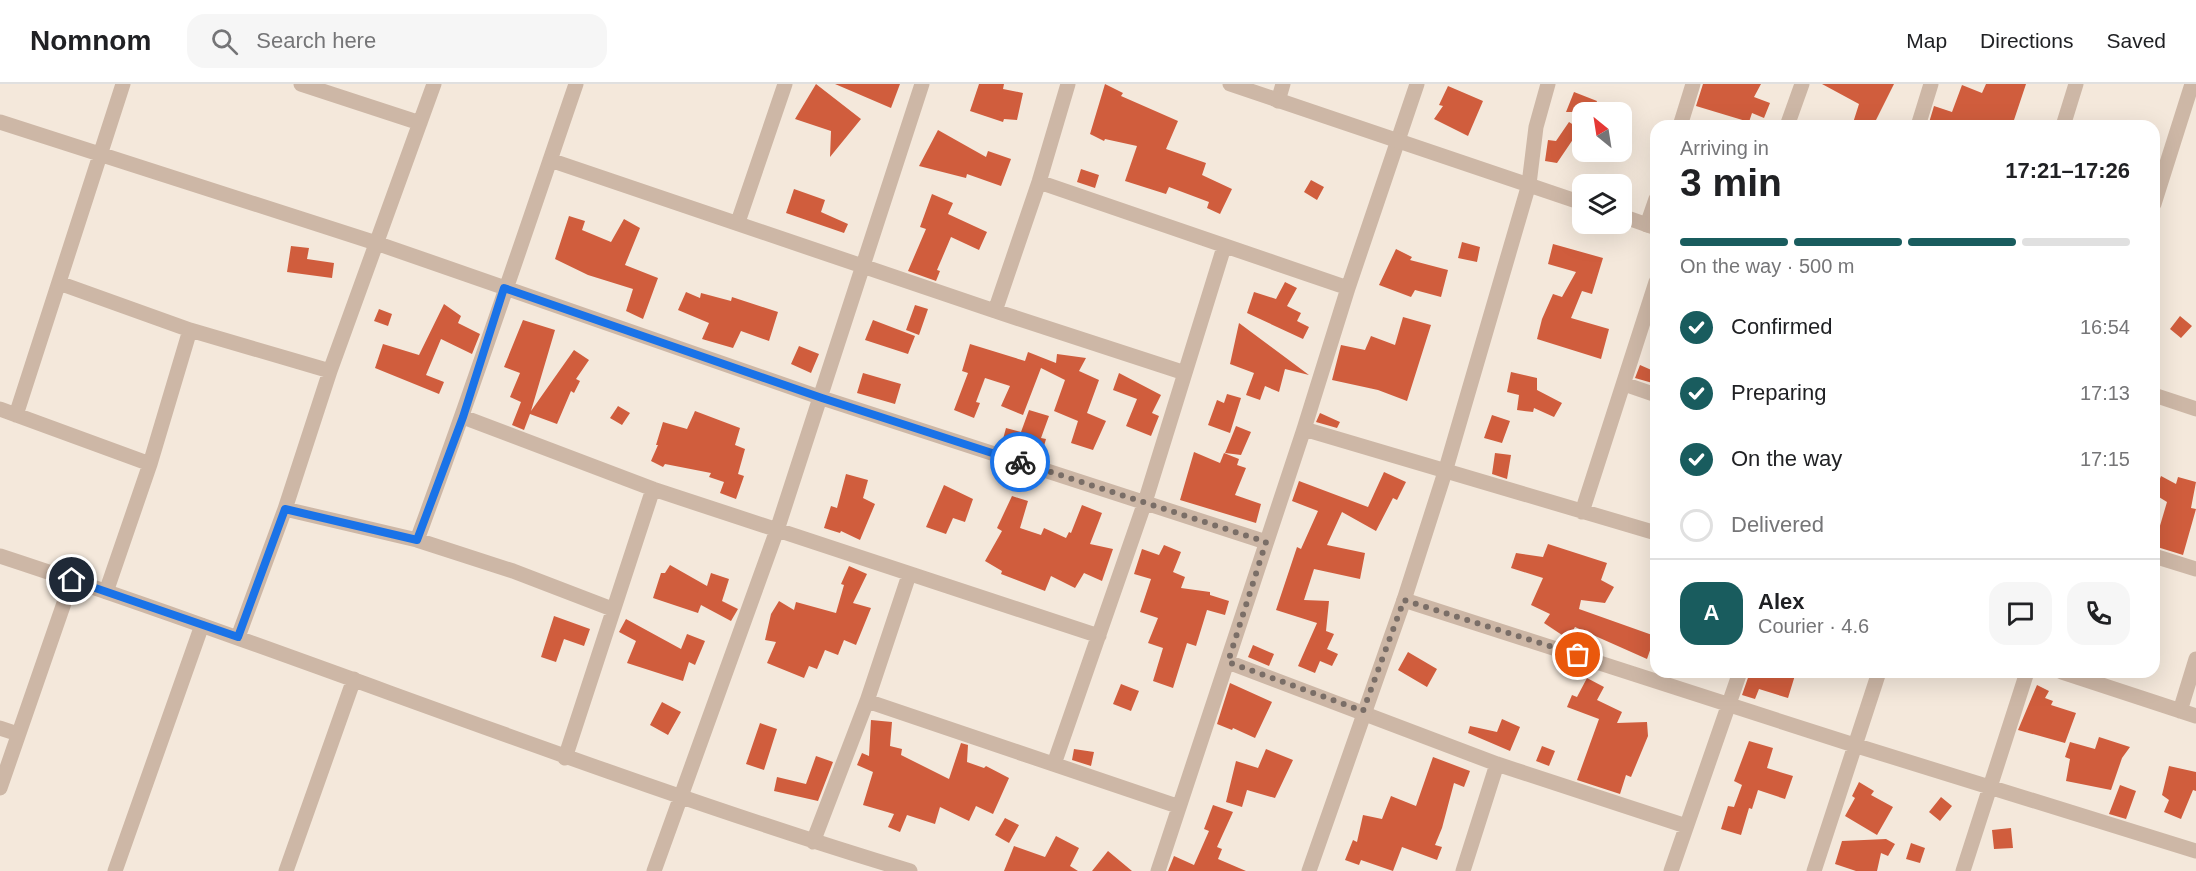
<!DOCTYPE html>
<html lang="en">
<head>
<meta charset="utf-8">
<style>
	:root { --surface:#fff; --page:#f6f6f6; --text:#202124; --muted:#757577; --line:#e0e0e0; --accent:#195c5e }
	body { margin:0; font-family:Helvetica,sans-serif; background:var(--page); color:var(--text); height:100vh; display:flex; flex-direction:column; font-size:22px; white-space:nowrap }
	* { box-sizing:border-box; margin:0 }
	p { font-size:20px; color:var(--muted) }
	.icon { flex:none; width:33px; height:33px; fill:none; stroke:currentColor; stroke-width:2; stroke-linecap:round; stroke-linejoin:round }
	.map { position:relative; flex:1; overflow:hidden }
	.drawer { position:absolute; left:1650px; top:36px; width:510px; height:558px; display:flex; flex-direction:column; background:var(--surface); border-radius:18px; box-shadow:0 6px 24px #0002 }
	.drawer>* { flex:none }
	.needle { width:39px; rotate:330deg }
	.fabs { position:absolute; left:1572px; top:18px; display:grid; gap:12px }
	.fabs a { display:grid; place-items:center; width:60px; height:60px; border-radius:12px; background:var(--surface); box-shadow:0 6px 24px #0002; font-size:30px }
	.pin { position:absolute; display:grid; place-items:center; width:51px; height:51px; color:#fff; margin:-26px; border:3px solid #fff; border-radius:50%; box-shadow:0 2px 6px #0007 }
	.courier { position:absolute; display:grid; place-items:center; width:60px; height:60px; margin:-30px; border:4px solid #1a73e8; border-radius:50%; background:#fff; color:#222; box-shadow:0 2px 8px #0007 }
	.headline em { font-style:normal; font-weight:600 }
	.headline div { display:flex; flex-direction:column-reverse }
	.headline { display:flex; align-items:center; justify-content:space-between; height:102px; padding:0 30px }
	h1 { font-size:39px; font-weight:600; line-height:45px }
	.bar { display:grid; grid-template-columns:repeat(4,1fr); gap:9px 6px; align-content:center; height:72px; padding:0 30px }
	.bar i { height:8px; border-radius:4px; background:var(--line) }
	.bar .on { background:var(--accent) }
	.bar p { grid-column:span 4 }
	.line { display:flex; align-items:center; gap:15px; padding:0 30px; border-top:2px solid var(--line) }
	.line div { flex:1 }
	.round { display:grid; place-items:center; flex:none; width:63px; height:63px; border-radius:18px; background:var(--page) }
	ol { padding:0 30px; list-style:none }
	li { display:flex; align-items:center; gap:18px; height:66px }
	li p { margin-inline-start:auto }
	li .icon { padding:6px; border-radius:50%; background:var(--accent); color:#fff; stroke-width:4 }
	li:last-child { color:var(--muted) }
	li i { width:33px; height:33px; border:3px solid var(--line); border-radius:50% }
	header { display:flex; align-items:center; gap:36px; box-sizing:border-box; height:84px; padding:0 30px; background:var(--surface); border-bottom:2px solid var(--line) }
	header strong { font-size:28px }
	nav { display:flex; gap:33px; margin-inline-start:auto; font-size:21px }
	.search { width:420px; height:54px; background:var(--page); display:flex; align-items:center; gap:15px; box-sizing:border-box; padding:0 21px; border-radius:18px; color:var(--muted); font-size:22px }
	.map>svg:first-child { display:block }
	.building { fill:#d05d3d }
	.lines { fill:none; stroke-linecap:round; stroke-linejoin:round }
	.minor { stroke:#cdb7a6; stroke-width:15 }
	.tertiary { stroke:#cdb7a6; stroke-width:15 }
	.done { stroke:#7a6e67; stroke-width:6; stroke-dasharray:0 10.8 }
	.route { stroke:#1a73e8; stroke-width:8 }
</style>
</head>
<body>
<header>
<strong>Nomnom</strong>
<div class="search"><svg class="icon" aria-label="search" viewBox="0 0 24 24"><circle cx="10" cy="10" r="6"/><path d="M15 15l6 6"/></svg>Search here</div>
<nav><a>Map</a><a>Directions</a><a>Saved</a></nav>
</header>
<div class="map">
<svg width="2196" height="787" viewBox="0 0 2196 787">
	<rect width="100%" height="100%" fill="#f4e8db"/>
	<!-- building -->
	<path class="building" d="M 816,0 L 861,35 L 830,73 L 831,47 L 795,35 Z
		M 835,0 L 900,0 L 891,24 Z
		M 979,0 L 1004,0 L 1003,5 L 1023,9 L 1017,36 L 1004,35 L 1003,38 L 970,27 Z
		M 1105,0 L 1123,9 L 1121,12 L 1178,37 L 1166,65 L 1206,79 L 1202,91 L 1232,105 L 1220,130 L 1207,124 L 1209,118 L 1169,103 L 1166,110 L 1125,97 L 1137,62 L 1105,55 L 1104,57 L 1090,50 Z
		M 1703,0 L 1761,0 L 1754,13 L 1770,19 L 1764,34 L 1752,29 L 1749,38 L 1696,22 Z
		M 1822,0 L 1894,0 L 1873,42 L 1852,42 L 1859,20 Z
		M 1986,0 L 2026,0 L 2012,42 L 1928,42 L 1934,22 L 1952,28 L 1962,1 L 1982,9 Z
		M 1448,2 L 1483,17 L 1468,52 L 1434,35 L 1443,22 L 1439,21 Z
		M 1574,8 L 1597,17 L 1593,28 L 1566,28 Z
		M 1569,38 L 1580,45 L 1557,79 L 1545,77 L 1548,56 L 1556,57 Z
		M 938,46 L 986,73 L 988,67 L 1011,75 L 1001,102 L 967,90 L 966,94 L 919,82 Z
		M 1081,85 L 1099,91 L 1095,104 L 1077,98 Z
		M 1311,96 L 1324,103 L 1317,116 L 1304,108 Z
		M 794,105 L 825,116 L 821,128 L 848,140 L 844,149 L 786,129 Z
		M 932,110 L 953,119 L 948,130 L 987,148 L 979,166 L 951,153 L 937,186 L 940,187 L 936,197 L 908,187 L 926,145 L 920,143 Z
		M 569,132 L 585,137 L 582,146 L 611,158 L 624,135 L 640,144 L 625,181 L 658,194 L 643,235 L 626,227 L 633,205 L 588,191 L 555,175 Z
		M 1462,158 L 1480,163 L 1477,178 L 1458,174 Z
		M 1553,160 L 1603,174 L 1592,210 L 1582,207 L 1571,234 L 1609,245 L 1601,275 L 1537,255 L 1542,235 L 1553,210 L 1562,213 L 1576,188 L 1548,180 Z
		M 291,162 L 309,164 L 307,175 L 334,179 L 332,194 L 287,188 Z
		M 1396,165 L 1412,173 L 1410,176 L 1448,186 L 1441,213 L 1415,206 L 1411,213 L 1379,201 Z
		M 1285,198 L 1297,204 L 1287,222 L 1301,229 L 1297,237 L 1309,243 L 1303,255 L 1247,229 L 1254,208 L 1276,215 Z
		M 686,208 L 700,214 L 701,209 L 731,217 L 732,213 L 778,228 L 769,257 L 741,247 L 733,264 L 702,255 L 709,239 L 678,226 Z
		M 444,220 L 461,232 L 458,239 L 480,250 L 472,270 L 441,255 L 426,291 L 444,298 L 439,310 L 375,284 L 383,260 L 419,271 Z
		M 915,221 L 928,225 L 919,251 L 906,246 Z
		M 379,225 L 392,230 L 388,242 L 374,237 Z
		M 2180,232 L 2192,242 L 2181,254 L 2170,245 Z
		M 1403,233 L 1431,241 L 1407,317 L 1378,306 L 1332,296 L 1341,261 L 1365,266 L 1371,252 L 1395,261 Z
		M 523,236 L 555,246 L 531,327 L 574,266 L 589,276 L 576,295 L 580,297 L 574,309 L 571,307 L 557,340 L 530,330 L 524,346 L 512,341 L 521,318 L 510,313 L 520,289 L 504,283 Z
		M 873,236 L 915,252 L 908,270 L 865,256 Z
		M 1239,239 L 1309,291 L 1285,285 L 1279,308 L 1265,302 L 1260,316 L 1246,311 L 1254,289 L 1230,280 Z
		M 970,260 L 1025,277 L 1028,268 L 1056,279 L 1057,270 L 1086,274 L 1079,287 L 1099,296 L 1087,329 L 1106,337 L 1093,366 L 1071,359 L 1078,337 L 1054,327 L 1065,296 L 1041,284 L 1023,331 L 1001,322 L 1010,302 L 985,294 L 976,318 L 980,319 L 974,334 L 954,326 L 968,289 L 962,287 Z
		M 799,262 L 819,270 L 811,289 L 791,280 Z
		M 1640,281 L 1656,288 L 1656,300 L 1635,294 Z
		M 1511,288 L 1537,294 L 1537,306 L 1562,319 L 1554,333 L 1534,324 L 1533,328 L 1517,326 L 1519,311 L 1507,308 Z
		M 863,289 L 901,300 L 895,320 L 857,309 Z
		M 1119,289 L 1161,311 L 1152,329 L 1159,332 L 1151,352 L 1126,342 L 1137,315 L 1113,306 Z
		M 1227,310 L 1241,314 L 1230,349 L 1208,341 L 1217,316 L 1224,319 Z
		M 618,322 L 630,329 L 622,341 L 610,334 Z
		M 1029,326 L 1049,332 L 1041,354 L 1046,355 L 1042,369 L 1003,355 L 1006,344 L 1021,348 Z
		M 695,327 L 740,344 L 735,361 L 745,365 L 738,390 L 744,392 L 736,415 L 720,409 L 724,398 L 709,393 L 711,389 L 665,380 L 663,383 L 651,377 L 658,361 L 656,361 L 663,338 L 687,345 Z
		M 1320,329 L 1340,338 L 1337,344 L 1316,338 Z
		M 1492,331 L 1510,337 L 1502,359 L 1484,354 Z
		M 1236,342 L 1251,348 L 1241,371 L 1225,369 Z
		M 1194,368 L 1220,379 L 1224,369 L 1239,375 L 1237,381 L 1246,384 L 1235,411 L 1261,420 L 1256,439 L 1180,416 Z
		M 1495,369 L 1511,371 L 1507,395 L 1492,390 Z
		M 1384,388 L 1406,398 L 1397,416 L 1393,414 L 1376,447 L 1342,428 L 1327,461 L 1365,469 L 1360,495 L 1314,485 L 1304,516 L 1329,517 L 1326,547 L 1334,550 L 1327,565 L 1338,570 L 1332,582 L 1320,577 L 1315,589 L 1298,582 L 1317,539 L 1276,526 L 1297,463 L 1301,465 L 1318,427 L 1292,417 L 1299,397 L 1368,423 Z
		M 846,390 L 868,396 L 863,414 L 875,420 L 860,456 L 841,447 L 840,449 L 824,444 L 831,422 L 837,424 Z
		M 2161,392 L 2176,400 L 2178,393 L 2196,398 L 2191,424 L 2196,425 L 2183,471 L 2154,462 L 2167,418 L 2154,410 Z
		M 944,401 L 973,415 L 965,438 L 953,434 L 946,450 L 926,443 Z
		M 1012,412 L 1028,417 L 1020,444 L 1041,451 L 1044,444 L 1066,454 L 1069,448 L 1071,449 L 1082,421 L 1102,429 L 1090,460 L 1113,465 L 1102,497 L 1084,489 L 1075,504 L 1051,492 L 1045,507 L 1001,490 L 1002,487 L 985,477 L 1002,447 L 997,444 Z
		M 1548,460 L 1607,479 L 1601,496 L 1614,503 L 1605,519 L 1581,516 L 1579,525 L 1655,552 L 1647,575 L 1575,543 L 1568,555 L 1544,539 L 1550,530 L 1531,521 L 1543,494 L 1511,484 L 1516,469 L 1543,473 Z
		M 1164,461 L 1181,468 L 1173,488 L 1185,493 L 1181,504 L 1210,508 L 1210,511 L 1229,517 L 1225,531 L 1207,526 L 1196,562 L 1187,559 L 1173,604 L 1153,597 L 1163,564 L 1148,559 L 1158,534 L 1140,528 L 1151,495 L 1134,490 L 1142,465 L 1159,471 Z
		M 670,481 L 707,502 L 711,489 L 729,495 L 722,517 L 738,525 L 731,537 L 701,521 L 698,529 L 653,514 L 661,489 L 665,489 Z
		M 849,482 L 867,490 L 853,519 L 871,524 L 856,561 L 844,556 L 838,571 L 825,566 L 817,585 L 809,582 L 804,594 L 767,579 L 776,558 L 765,556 L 771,530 L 779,517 L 794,526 L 796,518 L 836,529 L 844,501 L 841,500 Z
		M 554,532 L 590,545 L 584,562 L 564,555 L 556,578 L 541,573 Z
		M 626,535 L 681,565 L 687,550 L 705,557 L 695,581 L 689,578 L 683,597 L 627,579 L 636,557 L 619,548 Z
		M 1253,561 L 1274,570 L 1269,582 L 1248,573 Z
		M 1408,568 L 1437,585 L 1427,603 L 1398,586 Z
		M 1750,588 L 1770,592 L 1772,588 L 1796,588 L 1788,614 L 1759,605 L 1755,615 L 1742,611 Z
		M 1587,594 L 1604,603 L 1597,616 L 1622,628 L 1617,639 L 1647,638 L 1648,652 L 1631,693 L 1626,691 L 1620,710 L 1577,696 L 1599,635 L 1567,623 L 1572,611 L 1577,613 Z
		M 1230,599 L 1272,618 L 1255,654 L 1233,644 L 1232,646 L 1217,640 Z
		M 1121,600 L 1139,607 L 1131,627 L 1113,620 Z
		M 2037,601 L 2049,607 L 2045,614 L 2053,617 L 2051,621 L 2076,629 L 2065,659 L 2018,646 Z
		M 662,618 L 681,628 L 668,651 L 650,641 Z
		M 1502,635 L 1520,643 L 1510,667 L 1468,649 L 1470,642 L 1497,648 Z
		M 871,636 L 892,638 L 890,662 L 902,665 L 901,671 L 949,695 L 961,659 L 968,661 L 967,678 L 984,684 L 986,682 L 1009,694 L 993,730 L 976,722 L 969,737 L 940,723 L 935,740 L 907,731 L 900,748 L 888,743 L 894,730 L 863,721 L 873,688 L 857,681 L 862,669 L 869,672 Z
		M 760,639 L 777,645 L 764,686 L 746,680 Z
		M 2099,653 L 2130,663 L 2122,674 L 2111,706 L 2066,697 L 2070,675 L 2065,673 L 2070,658 L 2095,665 Z
		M 1749,657 L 1773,664 L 1767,684 L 1793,692 L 1785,715 L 1758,706 L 1752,725 L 1749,724 L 1741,751 L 1721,745 L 1728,722 L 1734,723 L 1742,701 L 1734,697 Z
		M 1542,662 L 1555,667 L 1549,682 L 1536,677 Z
		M 1074,665 L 1094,668 L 1091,682 L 1072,676 Z
		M 1266,665 L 1293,676 L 1275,714 L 1247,706 L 1242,723 L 1226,718 L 1236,677 L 1258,684 Z
		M 816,672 L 833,678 L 818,717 L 774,707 L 777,693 L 806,700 Z
		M 1433,673 L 1470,687 L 1464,703 L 1454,699 L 1442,744 L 1435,761 L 1442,763 L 1437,776 L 1402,763 L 1393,787 L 1361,776 L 1359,781 L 1345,776 L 1353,756 L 1357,758 L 1363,731 L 1382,735 L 1391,712 L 1416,722 Z
		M 2169,682 L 2196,688 L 2196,707 L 2193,706 L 2181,735 L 2164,728 L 2169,716 L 2162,711 Z
		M 1859,698 L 1874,707 L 1871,711 L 1893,723 L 1877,751 L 1845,732 L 1855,714 L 1852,712 Z
		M 2120,701 L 2136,707 L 2126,735 L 2109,730 Z
		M 1941,713 L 1952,722 L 1940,737 L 1929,728 Z
		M 1213,721 L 1233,728 L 1217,763 L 1222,765 L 1218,775 L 1246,787 L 1168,787 L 1174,772 L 1194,781 L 1209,747 L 1204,745 Z
		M 1005,734 L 1019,741 L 1009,759 L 995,751 Z
		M 2011,744 L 2013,764 L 1994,765 L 1992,746 Z
		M 1056,752 L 1079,764 L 1070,782 L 1078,787 L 1004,787 L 1014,762 L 1045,773 Z
		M 1886,755 L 1895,760 L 1888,772 L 1881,769 L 1877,787 L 1856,787 L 1835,780 L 1842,757 Z
		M 1911,759 L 1925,764 L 1920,779 L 1906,775 Z
		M 1108,767 L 1132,787 L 1092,787 Z"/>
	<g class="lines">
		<!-- minor -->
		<path class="minor" d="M 301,0 L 420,39
			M 1278,17 L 1283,0
			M 0,38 L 376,159 L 822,314 L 1266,458
			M 1680,42 L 1693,0
			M 1787,42 L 1802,0
			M 1918,42 L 1931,0
			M 2063,42 L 2076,0
			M 550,76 L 995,227 L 1185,289
			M 1039,98 L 1348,204
			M 1529,100 L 1536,43 L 1548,0
			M 2154,120 L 2192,0
			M 738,138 L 785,0
			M 1647,141 L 1656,115
			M 59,199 L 190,246 L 330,287
			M 995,227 L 1039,98 L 1068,0
			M 1624,300 L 1656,311
			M 0,325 L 150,380
			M 16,331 L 123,0
			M 463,333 L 653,405 L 1099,552
			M 1304,345 L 1656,449
			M 285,425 L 417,456 L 513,487 L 612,525
			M 1582,428 L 1656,198
			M 417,456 C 473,305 524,152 576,0
			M 0,472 C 305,572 602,694 910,787
			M 2154,472 L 2196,485
			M 106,508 L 150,380 L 190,246
			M 1404,516 L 1854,661 L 2196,767
			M 238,553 L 285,425 L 330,287 L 434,0
			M 1228,578 L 1497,680 L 1686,742
			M 2062,588 L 2196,632
			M 867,617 L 1177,722
			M 2180,627 L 2196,575
			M 0,644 L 18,650
			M 565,674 L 653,405
			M 1054,680 L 1145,418 L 1224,163
			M 0,704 L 72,496
			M 813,758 L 867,617 L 909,491
			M 115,787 L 202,541
			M 286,787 L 354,595
			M 654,787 L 777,446 L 922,0
			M 1158,787 L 1304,345 L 1348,204 L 1417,0
			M 1463,787 L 1497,680
			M 1671,787 L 1740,588
			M 1814,787 L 1879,588
			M 1963,787 L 2027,588"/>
		<!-- tertiary -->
		<path class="tertiary" d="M 1230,0 L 1582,119
			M 1622,132 L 1656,144
			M 2154,311 L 2196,325
			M 1309,787 L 1404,516 L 1445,388 L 1529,100"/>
	</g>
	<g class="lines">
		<!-- done -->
		<path class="done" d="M 1020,378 L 1266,458 L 1228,578 L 1363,627 L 1404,516 L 1578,571"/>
		<!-- route -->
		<path class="route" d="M 72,496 L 238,553 L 285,425 L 417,456 L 463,333 L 504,204 L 822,314 L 1020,378"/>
	</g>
</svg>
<div class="fabs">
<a><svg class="needle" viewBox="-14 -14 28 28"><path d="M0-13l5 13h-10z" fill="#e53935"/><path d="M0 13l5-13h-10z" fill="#757577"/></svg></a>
<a><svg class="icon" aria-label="layers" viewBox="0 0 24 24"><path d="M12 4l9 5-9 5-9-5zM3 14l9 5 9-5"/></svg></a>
</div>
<div class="pin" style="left:1578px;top:571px;background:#ea580c"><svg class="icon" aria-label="bag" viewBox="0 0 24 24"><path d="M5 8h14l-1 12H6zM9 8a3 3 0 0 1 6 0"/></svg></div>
<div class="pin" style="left:72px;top:496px;background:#1f2937"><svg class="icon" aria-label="home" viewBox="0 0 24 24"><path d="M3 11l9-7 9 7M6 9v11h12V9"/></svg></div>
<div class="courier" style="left:1020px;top:378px"><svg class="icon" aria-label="bike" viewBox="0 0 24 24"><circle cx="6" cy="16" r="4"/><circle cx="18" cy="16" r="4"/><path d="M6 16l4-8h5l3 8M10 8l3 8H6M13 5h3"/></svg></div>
<section class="drawer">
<div class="headline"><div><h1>3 min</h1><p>Arriving in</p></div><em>17:21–17:26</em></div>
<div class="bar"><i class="on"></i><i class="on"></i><i class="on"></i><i></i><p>On the way · 500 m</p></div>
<ol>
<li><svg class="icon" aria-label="check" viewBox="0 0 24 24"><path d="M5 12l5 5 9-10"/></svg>Confirmed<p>16:54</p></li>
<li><svg class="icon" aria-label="check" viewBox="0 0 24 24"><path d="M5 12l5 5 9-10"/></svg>Preparing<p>17:13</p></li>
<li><svg class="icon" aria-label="check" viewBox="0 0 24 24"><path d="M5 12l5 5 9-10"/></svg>On the way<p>17:15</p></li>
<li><i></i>Delivered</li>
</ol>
<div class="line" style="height:108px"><b class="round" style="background:var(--accent);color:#fff">A</b><div><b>Alex</b><p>Courier · 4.6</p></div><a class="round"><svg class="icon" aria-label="chat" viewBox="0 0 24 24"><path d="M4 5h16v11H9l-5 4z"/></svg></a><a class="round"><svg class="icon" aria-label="phone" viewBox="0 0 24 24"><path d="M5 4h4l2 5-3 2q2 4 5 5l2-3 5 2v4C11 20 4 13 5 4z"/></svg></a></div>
</section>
</div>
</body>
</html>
